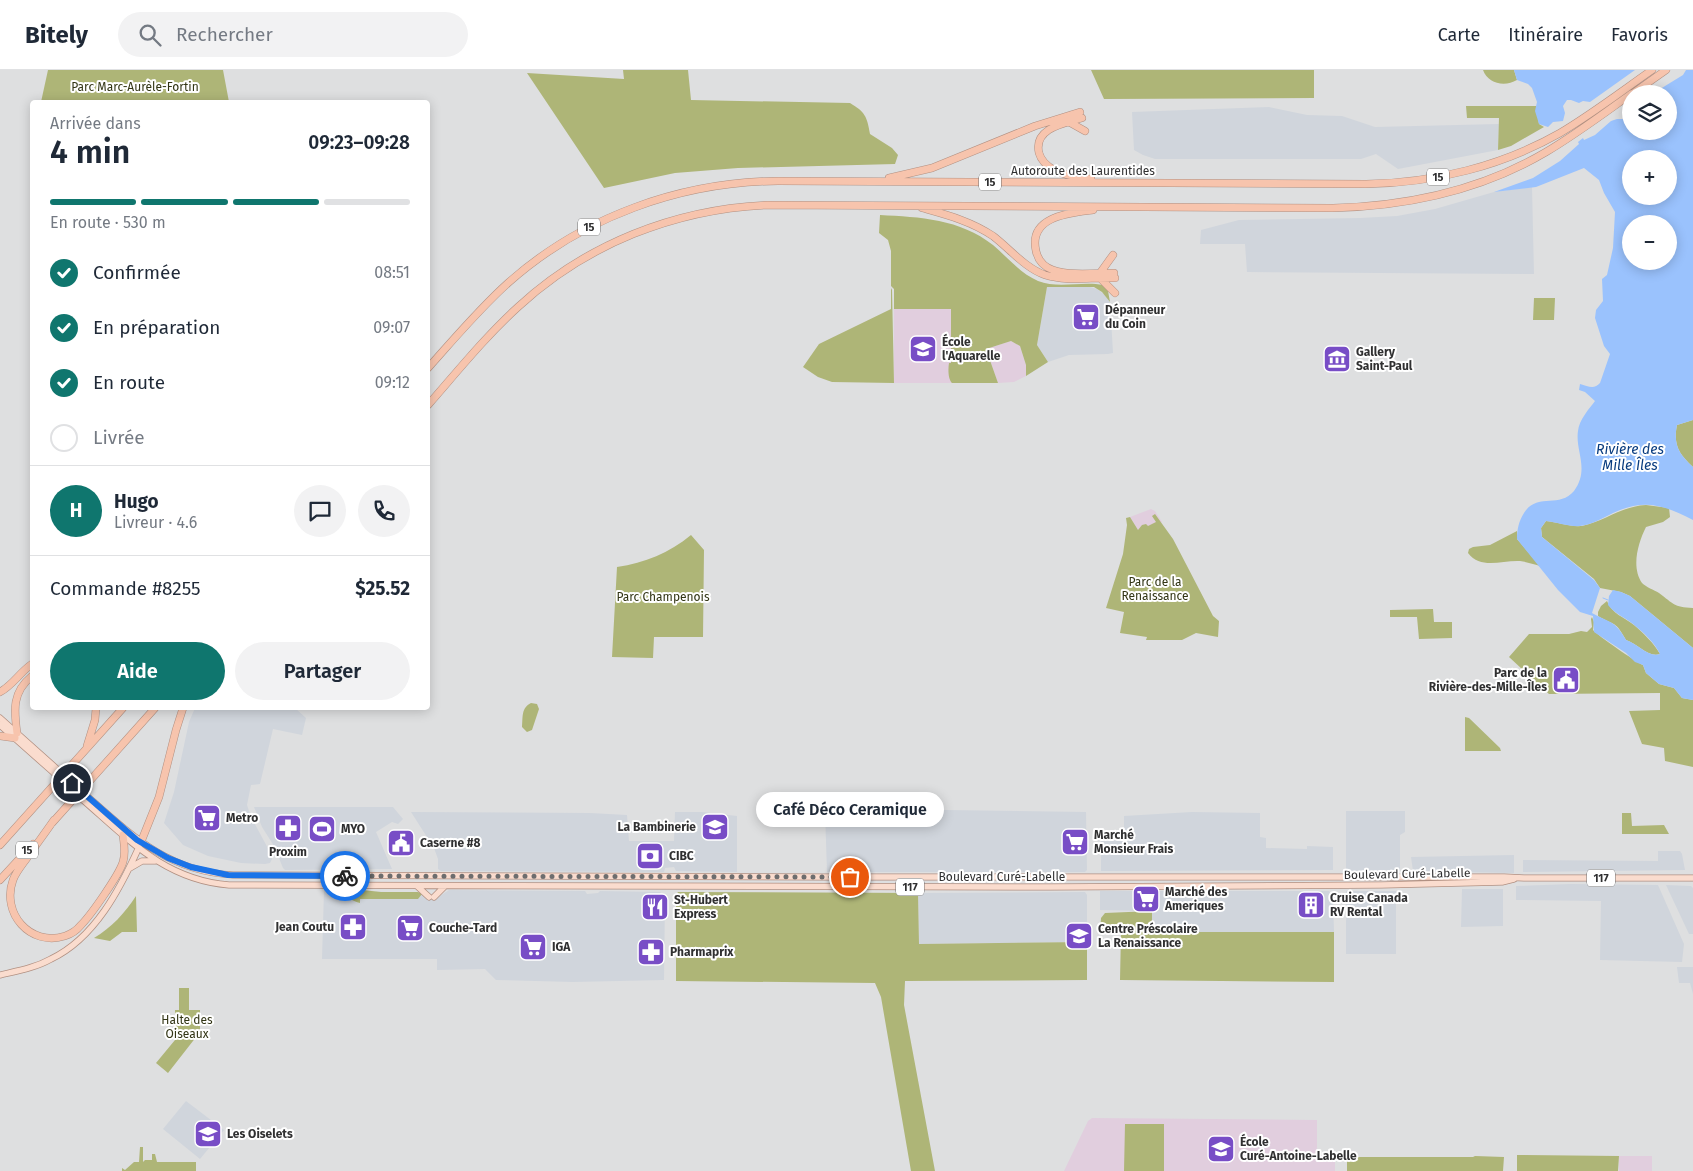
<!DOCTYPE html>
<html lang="fr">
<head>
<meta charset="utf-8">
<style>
	:root { --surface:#fff; --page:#f2f2f3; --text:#1f2937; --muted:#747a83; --line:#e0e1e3; --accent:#0f766e }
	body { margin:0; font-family:"Fira Sans",sans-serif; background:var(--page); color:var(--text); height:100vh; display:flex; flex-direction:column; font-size:19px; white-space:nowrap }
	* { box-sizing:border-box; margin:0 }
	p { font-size:16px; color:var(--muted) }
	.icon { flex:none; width:28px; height:28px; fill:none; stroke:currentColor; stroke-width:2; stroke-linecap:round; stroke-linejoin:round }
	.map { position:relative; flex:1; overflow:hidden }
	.side { position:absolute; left:30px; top:30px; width:400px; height:610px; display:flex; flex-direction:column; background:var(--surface); border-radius:5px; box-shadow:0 2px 12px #0003 }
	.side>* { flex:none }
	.controls { position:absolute; left:1622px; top:15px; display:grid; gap:10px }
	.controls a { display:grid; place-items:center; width:55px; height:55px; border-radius:50%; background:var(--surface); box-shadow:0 2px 12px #0003; font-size:25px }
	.pin { position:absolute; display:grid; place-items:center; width:42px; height:42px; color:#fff; margin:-21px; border:2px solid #fff; border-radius:50%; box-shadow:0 1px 5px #0007 }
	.courier { position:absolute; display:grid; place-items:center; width:50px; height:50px; margin:-25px; border:4px solid #1a73e8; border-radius:50%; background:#fff; color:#222; box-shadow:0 1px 6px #0007 }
	.bubble { position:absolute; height:35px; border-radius:18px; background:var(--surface); box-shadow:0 2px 12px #0003; font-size:16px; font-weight:600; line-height:35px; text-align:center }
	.headline em { font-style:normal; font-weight:600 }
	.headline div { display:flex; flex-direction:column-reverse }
	.headline { display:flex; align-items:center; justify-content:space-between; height:85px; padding:0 20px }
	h1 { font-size:32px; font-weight:600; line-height:38px }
	.bar { display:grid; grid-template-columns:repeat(4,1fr); gap:8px 5px; align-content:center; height:60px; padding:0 20px }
	.bar i { height:6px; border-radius:4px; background:var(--line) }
	.bar .on { background:var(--accent) }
	.bar p { grid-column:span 4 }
	.line { display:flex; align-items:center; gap:12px; padding:0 20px; border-top:1px solid var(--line) }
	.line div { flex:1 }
	.round { display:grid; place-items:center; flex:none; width:52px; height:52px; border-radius:26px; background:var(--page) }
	ol { padding:0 20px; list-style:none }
	li { display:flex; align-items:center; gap:15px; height:55px }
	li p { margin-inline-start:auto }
	li .icon { padding:5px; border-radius:50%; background:var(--accent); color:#fff; stroke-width:4 }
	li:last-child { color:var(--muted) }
	li i { width:28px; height:28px; border:2px solid var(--line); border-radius:50% }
	.primary-button { display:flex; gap:10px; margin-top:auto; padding:10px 20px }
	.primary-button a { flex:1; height:58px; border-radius:30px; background:var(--accent); color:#fff; font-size:20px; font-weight:600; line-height:58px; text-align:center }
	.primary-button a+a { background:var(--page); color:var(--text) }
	header { display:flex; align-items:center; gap:30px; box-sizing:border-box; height:70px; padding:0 25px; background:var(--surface); border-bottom:1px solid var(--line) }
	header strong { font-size:24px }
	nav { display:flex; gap:28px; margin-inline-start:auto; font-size:18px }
	.search { width:350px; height:45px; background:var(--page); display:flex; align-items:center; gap:12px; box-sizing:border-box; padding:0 18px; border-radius:28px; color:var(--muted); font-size:19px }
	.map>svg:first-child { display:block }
	.built { fill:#d0d5dc }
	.education { fill:#e1cede }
	.green { fill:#aeb577 }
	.water { fill:#9ac2fd; fill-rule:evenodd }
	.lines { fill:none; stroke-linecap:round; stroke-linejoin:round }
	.stream { stroke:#9ac2fd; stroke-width:1 }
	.primary-casing { stroke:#b19082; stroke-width:7 }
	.highway-casing { stroke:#b19082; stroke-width:8 }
	.primary { stroke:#fadcce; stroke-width:5.5 }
	.highway { stroke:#f7c4ad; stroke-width:7 }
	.primary-bridge-casing { stroke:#b19082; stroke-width:7; stroke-linecap:butt }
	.primary-bridge { stroke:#fadcce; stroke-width:5.5 }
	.done { stroke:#6d6d6e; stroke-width:5; stroke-dasharray:0 9 }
	.route { stroke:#1a73e8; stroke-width:6 }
	.labels { text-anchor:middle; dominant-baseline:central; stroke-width:4; stroke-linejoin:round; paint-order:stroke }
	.shield { fill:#fff; stroke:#6e6e6f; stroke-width:1 }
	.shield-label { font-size:11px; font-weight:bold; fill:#303031 }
	.park-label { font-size:12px; fill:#323515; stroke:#fff }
	.street-label { font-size:12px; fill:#303031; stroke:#fff }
	.poi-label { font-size:12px; font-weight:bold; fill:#303031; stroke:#fff; text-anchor:start }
	.water-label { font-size:14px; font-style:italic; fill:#093c7f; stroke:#fff }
</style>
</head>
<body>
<header>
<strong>Bitely</strong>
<div class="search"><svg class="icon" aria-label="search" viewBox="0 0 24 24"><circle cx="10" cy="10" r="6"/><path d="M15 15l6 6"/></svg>Rechercher</div>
<nav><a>Carte</a><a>Itinéraire</a><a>Favoris</a></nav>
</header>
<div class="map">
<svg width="1693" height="1101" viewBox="0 0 1693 1101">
	<rect width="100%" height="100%" fill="#dedfe0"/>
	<!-- built -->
	<path class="built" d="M 1269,37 L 1307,45 L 1342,46 L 1375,57 L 1499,54 L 1498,80 L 1398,99 L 1376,84 L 1361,89 L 1155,89 L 1143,85 L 1134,80 L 1132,42 Z
		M 1532,117 L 1534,204 L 1247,202 L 1245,174 L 1200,174 L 1201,160 L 1239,150 L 1360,148 L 1397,146 L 1435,139 L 1494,122 Z
		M 1086,216 L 1097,219 L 1105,225 L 1110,232 L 1113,283 L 1108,284 L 1069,285 L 1048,292 L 1037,275 L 1047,217 Z
		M 195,638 L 295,638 L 306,648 L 302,665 L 273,659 L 260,714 L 251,715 L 247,735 L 251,747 L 270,782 L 272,789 L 270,793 L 265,794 L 241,793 L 208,786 L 183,775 L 164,753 L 174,722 L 189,652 Z
		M 254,737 L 393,737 L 403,749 L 398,754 L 392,752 L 376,762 L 392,799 L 285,800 L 283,798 L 274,776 L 262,757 Z
		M 873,739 L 1086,742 L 1087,800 L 1085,802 L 827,802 L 825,741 Z
		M 1346,741 L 1405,741 L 1405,762 L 1400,765 L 1400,800 L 1346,801 Z
		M 411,742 L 590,743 L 627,745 L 629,771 L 674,771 L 675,742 L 702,742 L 737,746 L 737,802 L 676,801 L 674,797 L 665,798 L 664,802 L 441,801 L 438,799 L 438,789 L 434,778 Z
		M 1192,742 L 1260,743 L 1260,767 L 1266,768 L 1266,778 L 1307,779 L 1307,776 L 1333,777 L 1333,800 L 1101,801 L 1101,768 L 1124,768 L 1124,746 Z
		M 1658,781 L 1680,781 L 1682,784 L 1685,800 L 1523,802 L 1523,790 L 1658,791 Z
		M 1514,785 L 1514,803 L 1413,801 L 1411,787 Z
		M 1571,814 L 1658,815 L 1684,874 L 1682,892 L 1600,890 L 1601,831 L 1516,830 L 1516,816 Z
		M 1666,815 L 1691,816 L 1693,818 L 1693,864 L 1689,864 Z
		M 1462,819 L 1503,819 L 1503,856 L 1461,857 Z
		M 324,820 L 421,823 L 425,828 L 440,826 L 449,820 L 585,821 L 587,824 L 598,823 L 600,821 L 660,822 L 665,827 L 664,910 L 573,912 L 496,910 L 485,899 L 437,900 L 437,889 L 322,889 Z
		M 1100,821 L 1329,821 L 1333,826 L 1334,862 L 1151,862 L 1152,841 L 1100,840 Z
		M 1346,821 L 1396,821 L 1396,884 L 1346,884 Z
		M 1085,822 L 1087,825 L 1087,872 L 919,874 L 918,823 Z
		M 1677,897 L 1693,897 L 1693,924 L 1690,913 L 1679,913 Z
		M 186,1031 L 224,1060 L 200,1089 L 163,1059 Z"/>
	<!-- education -->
	<path class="education" d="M 894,239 L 951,239 L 952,313 L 894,313 Z
		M 1011,271 L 1020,276 L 1026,295 L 1026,306 L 1014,312 L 998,313 L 986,279 Z
		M 1151,439 L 1155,441 L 1162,452 L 1141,465 L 1130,447 Z
		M 1092,1048 L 1317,1050 L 1317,1085 L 1335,1086 L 1335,1101 L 1064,1101 L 1088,1051 Z
		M 1619,1086 L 1652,1086 L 1652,1101 L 1619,1101 Z"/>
	<!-- green -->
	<path class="green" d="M 48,0 L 223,0 L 229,32 L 41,32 Z
		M 623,0 L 688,0 L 691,30 L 850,33 C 865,42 867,46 870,64 L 892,78 L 898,85 L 895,94 L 738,98 L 675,103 L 604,118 L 527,3 L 624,9 Z
		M 1091,0 L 1314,0 L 1314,28 L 1104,29 Z
		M 1483,0 L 1514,0 L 1517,10 C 1505,17 1488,14 1483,0 Z
		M 1466,36 L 1536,36 L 1539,54 L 1544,57 L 1511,76 L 1498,80 L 1499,48 L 1467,48 Z
		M 880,145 C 920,147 960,149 993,175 C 1007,187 1021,204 1038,211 C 1058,219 1082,211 1103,215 L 1108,221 L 1110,232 L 1102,222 L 1094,217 L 1047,217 L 1037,275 L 1048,292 L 1026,306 L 1026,295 L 1020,276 L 1011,271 L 986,279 L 998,313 L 952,313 C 948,309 948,299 949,293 L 951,293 L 951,239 L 894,239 L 894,219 L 891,216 L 891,181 L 888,170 L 879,163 Z
		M 891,218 L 892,220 L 894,313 L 832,312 L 818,307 L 803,297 L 819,274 L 891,239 Z
		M 1534,228 L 1555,228 L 1554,250 L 1533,250 Z
		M 1693,350 L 1693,397 C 1679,384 1673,375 1677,355 Z
		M 1646,435 L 1669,438 L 1670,447 L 1663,452 L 1646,457 C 1638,473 1631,497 1642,513 C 1646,517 1654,520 1659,523 C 1674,534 1673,537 1693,538 L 1693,578 L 1630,526 L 1621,522 L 1600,518 L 1594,509 L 1542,467 L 1541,458 L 1546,451 C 1557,452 1571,457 1582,456 C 1605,451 1622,436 1646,435 Z
		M 1155,444 L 1173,469 L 1213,546 L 1219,551 L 1218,567 L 1196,563 L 1182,570 L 1146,570 L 1147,567 L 1120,563 L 1124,542 L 1106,538 L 1123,484 L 1127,455 L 1126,448 L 1130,447 L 1138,460 L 1142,455 L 1146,454 L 1148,456 L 1156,452 L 1152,446 Z
		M 1517,461 L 1517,469 L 1540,496 C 1533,494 1527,492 1520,491 C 1502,490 1481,500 1468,483 L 1469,479 L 1473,477 L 1490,475 Z
		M 691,465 L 704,480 L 703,567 L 654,567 L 653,588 L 612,587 L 617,497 C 645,493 669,483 691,465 Z
		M 1607,531 C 1612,544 1624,547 1634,555 C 1643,563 1654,573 1660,584 C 1648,588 1637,573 1626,570 C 1615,550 1615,556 1598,546 L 1598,542 L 1601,536 Z
		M 1433,539 L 1434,552 L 1452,552 L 1452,568 L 1419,569 L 1417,547 L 1390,547 L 1390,540 Z
		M 1592,547 L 1594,552 L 1593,560 C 1597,565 1636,592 1643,595 L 1646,603 L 1659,614 L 1674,618 L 1682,628 L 1693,630 L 1693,697 L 1665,691 L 1664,678 L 1642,674 L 1629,641 L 1660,640 L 1660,623 L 1549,624 L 1509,587 L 1529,564 L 1569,564 L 1581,561 L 1587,562 L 1592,557 L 1591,549 Z
		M 531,633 L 537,634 L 539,639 L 532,660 L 527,662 L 522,657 C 523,647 521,638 531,633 Z
		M 1465,647 L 1469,648 L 1500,678 L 1501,681 L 1465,681 Z
		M 1622,743 L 1631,743 L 1632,756 L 1664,755 L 1669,764 L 1622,764 Z
		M 347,819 L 360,819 L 361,821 L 362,820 L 381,822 L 418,822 L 422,824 L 418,829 L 360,829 L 360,833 C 352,831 346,827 347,819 Z
		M 678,822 L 918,823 L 919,874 L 1087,872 L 1087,910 L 905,911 L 904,935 L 935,1101 L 911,1101 L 881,927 L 875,913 L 676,911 L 676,825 Z
		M 136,826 L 137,862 L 122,862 L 110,871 L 94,868 C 111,858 125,843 136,826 Z
		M 1152,841 L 1152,862 L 1334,862 L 1334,912 L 1120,910 L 1121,862 L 1100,862 L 1101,848 L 1105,843 Z
		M 179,918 L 189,918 L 189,940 L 200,940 L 200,962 L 168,1003 L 156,993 L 175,970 L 175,940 L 179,940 Z
		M 1125,1054 L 1164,1054 L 1164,1101 L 1124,1101 Z
		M 140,1077 L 143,1077 L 143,1092 L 145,1090 L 152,1090 L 152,1084 L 155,1084 L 157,1092 L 196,1092 L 196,1101 L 122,1101 L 122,1098 L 125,1100 L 134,1092 L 139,1092 Z
		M 1517,1085 L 1619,1086 L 1618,1101 L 1517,1101 Z
		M 1475,1086 L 1504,1087 L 1503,1101 L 1347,1101 L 1347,1087 L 1473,1087 Z"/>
	<!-- water -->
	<path class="water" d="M 1514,0 L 1635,0 L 1590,32 L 1583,31 L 1579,33 L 1571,30 L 1567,30 L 1563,36 L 1565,43 L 1563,51 L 1553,52 L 1548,57 L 1539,54 L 1535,41 L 1537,32 L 1532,18 L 1528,14 L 1517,10 Z
		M 1686,0 L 1693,0 L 1693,350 L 1677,355 C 1673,375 1679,384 1693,397 L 1693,450 C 1663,435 1645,428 1613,443 C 1603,448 1591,455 1580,456 C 1570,457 1556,452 1546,451 L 1541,458 L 1542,467 L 1594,510 L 1600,518 L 1592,543 C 1610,553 1615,550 1626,570 C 1637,573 1648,588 1660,584 C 1655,573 1643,562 1633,554 C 1624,547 1615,544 1608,535 L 1609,526 L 1613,520 L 1621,522 L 1630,526 L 1693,578 L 1693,630 L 1682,628 L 1674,618 L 1659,614 L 1646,603 L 1643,595 L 1635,592 L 1626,583 L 1594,562 L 1593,546 L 1580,542 L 1558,520 L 1517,469 C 1517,459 1519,451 1524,443 C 1537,422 1559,439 1574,421 C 1590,399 1575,381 1578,361 C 1579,350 1589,339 1595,331 L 1585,322 L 1579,320 L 1580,314 C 1588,316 1594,320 1600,313 L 1610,284 L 1604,276 L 1595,248 L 1596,240 L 1603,231 L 1602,209 L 1607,205 L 1613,178 L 1615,142 L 1604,123 L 1599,110 L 1584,98 L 1536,117 L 1494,122 L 1533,108 L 1560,91 L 1579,74 L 1578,72 L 1583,68 L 1584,70 L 1595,65 L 1611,51 L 1617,49 L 1631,49 L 1631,61 L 1669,61 L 1669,24 L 1652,24 L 1683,5 ZM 1631,89 L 1669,89 L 1669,126 L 1631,126 ZM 1631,154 L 1669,154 L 1669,191 L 1631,191 Z"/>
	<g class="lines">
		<!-- stream -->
		<path class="stream" d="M 1603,528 L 1608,530"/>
		<!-- primary casing -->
		<g class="primary-casing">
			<path id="primary" d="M 0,648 L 57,699
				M 0,655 L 54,703
				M 87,726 C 132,766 169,802 233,805 L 822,807 L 1504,807 L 1524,808 L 1693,808
				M 83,730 C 128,769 165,810 229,815 L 1050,817 L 1381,815 L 1502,812 L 1514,809
				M 130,798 L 142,791 L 155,791
				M 417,816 L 429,827
				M 434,827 L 445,816
				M 0,905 C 17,901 35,898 51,889 C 95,868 120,819 139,777"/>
		</g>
		<!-- highway casing -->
		<g class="highway-casing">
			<path id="highway" d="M 1632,24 L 1666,0
				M 1082,48 C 1065,53 1033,58 1039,83 C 1041,90 1047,96 1054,100 C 1065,106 1079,107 1091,109
				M 1069,52 L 1085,61
				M 889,108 L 932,98 L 1035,56 L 1080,42
				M 922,138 C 947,145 971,151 993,166 C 1010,179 1025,198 1045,205 C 1067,212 1092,207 1115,208
				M 1093,140 C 1070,143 1028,146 1036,181 C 1038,190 1044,197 1053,200 C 1069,206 1097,203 1114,203
				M 1100,203 L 1113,185
				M 1100,208 L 1115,223
				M 428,298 C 454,269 479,239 508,213 C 582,147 680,112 778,111 L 1366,114 C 1434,113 1502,96 1560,63 C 1592,44 1622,21 1652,0
				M 428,335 C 457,302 485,267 518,237 C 586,174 675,139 767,135 L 1333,138 C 1408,136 1480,121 1546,82 C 1575,65 1603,44 1631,24
				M 0,622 C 13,615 20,602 32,594
				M 17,663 C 14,640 12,622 32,606
				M 0,666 L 15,668
				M 87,676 L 95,650 L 96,638
				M 54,750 C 45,763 36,775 27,788 C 22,795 16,802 13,810 C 1,843 30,877 65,866 C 71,864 77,860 81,855 C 91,845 119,805 123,792 C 126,783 124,775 123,765
				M 52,753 L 155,638
				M 141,772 L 159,727 L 176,660 L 183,638
				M 0,775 L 123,638
				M 0,810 L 33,774"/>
		</g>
		<!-- primary -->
		<use href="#primary" class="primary"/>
		<!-- highway -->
		<use href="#highway" class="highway"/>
		<!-- primary-bridge casing -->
		<g class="primary-bridge-casing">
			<path id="primary-bridge" d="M 57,699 L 87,726
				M 54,703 L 83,730"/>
		</g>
		<!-- primary-bridge -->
		<use href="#primary-bridge" class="primary-bridge"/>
	</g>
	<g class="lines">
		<!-- done -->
		<path class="done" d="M 345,806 L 850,807"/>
		<!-- route -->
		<path class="route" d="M 72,713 L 137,770 L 168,788 L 191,797 L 228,805 L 345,806"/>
	</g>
	<!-- icons -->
	<defs>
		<g id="supermarket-square" transform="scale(1.4375)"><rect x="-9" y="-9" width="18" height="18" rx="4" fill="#784dc6" stroke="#fff"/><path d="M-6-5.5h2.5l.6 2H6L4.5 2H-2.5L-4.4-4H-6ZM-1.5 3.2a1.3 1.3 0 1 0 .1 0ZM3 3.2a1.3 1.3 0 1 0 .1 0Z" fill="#fff"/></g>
		<g id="school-square" transform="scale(1.4375)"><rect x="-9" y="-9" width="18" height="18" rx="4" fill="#784dc6" stroke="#fff"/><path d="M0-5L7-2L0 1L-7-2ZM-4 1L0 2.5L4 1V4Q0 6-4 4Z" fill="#fff"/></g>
		<g id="museum-square" transform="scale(1.4375)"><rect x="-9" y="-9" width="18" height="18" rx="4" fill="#784dc6" stroke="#fff"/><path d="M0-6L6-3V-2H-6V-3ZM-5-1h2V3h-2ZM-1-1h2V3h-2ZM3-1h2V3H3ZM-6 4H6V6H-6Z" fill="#fff"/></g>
		<g id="civic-square" transform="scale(1.4375)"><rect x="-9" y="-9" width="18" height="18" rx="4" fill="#784dc6" stroke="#fff"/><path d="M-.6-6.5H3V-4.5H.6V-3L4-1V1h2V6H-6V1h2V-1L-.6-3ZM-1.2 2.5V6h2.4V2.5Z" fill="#fff"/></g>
		<g id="pharmacy-square" transform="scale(1.4375)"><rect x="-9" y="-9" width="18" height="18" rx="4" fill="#784dc6" stroke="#fff"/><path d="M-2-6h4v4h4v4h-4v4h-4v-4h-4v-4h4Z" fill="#fff"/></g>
		<g id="stadium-square" transform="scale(1.4375)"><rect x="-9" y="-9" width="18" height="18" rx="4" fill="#784dc6" stroke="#fff"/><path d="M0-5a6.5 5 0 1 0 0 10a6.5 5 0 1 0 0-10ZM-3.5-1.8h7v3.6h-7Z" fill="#fff"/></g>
		<g id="bank-square" transform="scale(1.4375)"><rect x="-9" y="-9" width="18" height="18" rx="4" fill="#784dc6" stroke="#fff"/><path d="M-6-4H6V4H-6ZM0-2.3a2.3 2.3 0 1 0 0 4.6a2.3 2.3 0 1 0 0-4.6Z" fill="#fff"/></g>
		<g id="building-square" transform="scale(1.4375)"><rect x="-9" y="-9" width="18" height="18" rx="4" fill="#784dc6" stroke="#fff"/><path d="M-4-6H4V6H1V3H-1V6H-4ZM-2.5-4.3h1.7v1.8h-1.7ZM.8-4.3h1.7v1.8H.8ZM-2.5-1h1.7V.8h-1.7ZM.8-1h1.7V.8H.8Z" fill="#fff"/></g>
		<g id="restaurant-square" transform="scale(1.4375)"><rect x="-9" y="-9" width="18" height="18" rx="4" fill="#784dc6" stroke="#fff"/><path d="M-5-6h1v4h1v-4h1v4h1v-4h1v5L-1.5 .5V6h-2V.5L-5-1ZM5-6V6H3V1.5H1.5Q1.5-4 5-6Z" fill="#fff"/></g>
	</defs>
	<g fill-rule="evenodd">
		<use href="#supermarket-square" x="1086" y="247"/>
		<use href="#school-square" x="923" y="279"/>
		<use href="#museum-square" x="1337" y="289"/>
		<use href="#civic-square" x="1566" y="610"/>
		<use href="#supermarket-square" x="207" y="748"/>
		<use href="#school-square" x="715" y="757"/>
		<use href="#pharmacy-square" x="288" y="758"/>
		<use href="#stadium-square" x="322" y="759"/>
		<use href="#supermarket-square" x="1075" y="772"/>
		<use href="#civic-square" x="401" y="773"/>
		<use href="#bank-square" x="650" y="786"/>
		<use href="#supermarket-square" x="1146" y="829"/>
		<use href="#building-square" x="1311" y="835"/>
		<use href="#restaurant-square" x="655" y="837"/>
		<use href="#pharmacy-square" x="353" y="857"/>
		<use href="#supermarket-square" x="410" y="858"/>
		<use href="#school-square" x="1079" y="866"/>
		<use href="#supermarket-square" x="533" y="877"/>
		<use href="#pharmacy-square" x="651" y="882"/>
		<use href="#school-square" x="208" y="1064"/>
		<use href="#school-square" x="1221" y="1079"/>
	</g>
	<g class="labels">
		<!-- shield labels -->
		<g class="shield">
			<rect x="1427" y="98.5" width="22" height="17" rx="4"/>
			<rect x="979" y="103.5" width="22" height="17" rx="4"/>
			<rect x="578" y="148.5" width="22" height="17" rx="4"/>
			<rect x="16" y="771.5" width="22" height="17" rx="4"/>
			<rect x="1587" y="799.5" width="28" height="17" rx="4"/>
			<rect x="896" y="808.5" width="28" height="17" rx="4"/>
		</g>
		<g class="shield-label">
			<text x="1438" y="107">15</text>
			<text x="990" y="112">15</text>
			<text x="589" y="157">15</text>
			<text x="27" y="780">15</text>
			<text x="1601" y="808">117</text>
			<text x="910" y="817">117</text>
		</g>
		<!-- park labels -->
		<g class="park-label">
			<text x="135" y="17">Parc Marc-Aurèle-Fortin</text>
			<text x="1155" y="512">Parc de la<tspan x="1155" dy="14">Renaissance</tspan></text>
			<text x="663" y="527">Parc Champenois</text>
			<text x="187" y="950">Halte des<tspan x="187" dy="14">Oiseaux</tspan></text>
		</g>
		<!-- street labels -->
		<g class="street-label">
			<text x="1083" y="101">Autoroute des Laurentides</text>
			<text transform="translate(1407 804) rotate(-1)">Boulevard Curé-Labelle</text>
			<text x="1002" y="807">Boulevard Curé-Labelle</text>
		</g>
		<!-- poi labels -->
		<g class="poi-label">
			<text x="1105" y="240">Dépanneur<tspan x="1105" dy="14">du Coin</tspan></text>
			<text x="942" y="272">École<tspan x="942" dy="14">l'Aquarelle</tspan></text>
			<text x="1356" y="282">Gallery<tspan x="1356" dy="14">Saint-Paul</tspan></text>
			<text x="1547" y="603" text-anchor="end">Parc de la<tspan x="1547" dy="14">Rivière-des-Mille-Îles</tspan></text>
			<text x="226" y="748">Metro</text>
			<text x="696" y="757" text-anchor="end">La Bambinerie</text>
			<text x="341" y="759">MYO</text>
			<text x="1094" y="765">Marché<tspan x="1094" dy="14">Monsieur Frais</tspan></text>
			<text x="420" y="773">Caserne #8</text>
			<text x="288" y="782" text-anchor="middle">Proxim</text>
			<text x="669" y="786">CIBC</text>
			<text x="1165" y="822">Marché des<tspan x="1165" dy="14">Ameriques</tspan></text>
			<text x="1330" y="828">Cruise Canada<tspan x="1330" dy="14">RV Rental</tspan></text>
			<text x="674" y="830">St-Hubert<tspan x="674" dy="14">Express</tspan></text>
			<text x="334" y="857" text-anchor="end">Jean Coutu</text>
			<text x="429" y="858">Couche-Tard</text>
			<text x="1098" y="859">Centre Préscolaire<tspan x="1098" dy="14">La Renaissance</tspan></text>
			<text x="552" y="877">IGA</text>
			<text x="670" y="882">Pharmaprix</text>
			<text x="227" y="1064">Les Oiselets</text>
			<text x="1240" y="1072">École<tspan x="1240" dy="14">Curé-Antoine-Labelle</tspan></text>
		</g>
		<!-- water labels -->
		<g class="water-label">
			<text x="1630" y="379">Rivière des<tspan x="1630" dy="16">Mille Îles</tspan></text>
		</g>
	</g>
</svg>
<div class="controls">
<a><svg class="icon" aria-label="layers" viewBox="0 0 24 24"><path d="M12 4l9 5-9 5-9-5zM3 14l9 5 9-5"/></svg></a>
<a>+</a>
<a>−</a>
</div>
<div class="pin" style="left:850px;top:807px;background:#ea580c"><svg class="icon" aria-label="bag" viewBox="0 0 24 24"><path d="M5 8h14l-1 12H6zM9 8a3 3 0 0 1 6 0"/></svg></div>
<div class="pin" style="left:72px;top:713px;background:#1f2937"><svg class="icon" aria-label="home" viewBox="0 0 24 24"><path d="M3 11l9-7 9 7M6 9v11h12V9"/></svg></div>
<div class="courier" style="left:345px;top:806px"><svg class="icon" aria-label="bike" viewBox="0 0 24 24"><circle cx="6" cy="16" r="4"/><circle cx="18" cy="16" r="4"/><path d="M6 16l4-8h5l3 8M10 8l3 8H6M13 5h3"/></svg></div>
<div class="bubble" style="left:756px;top:722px;width:188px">Café Déco Ceramique</div>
<section class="side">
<div class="headline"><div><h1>4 min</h1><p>Arrivée dans</p></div><em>09:23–09:28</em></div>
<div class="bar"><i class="on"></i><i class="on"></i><i class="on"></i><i></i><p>En route · 530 m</p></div>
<ol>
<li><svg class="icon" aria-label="check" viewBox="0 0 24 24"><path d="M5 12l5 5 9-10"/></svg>Confirmée<p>08:51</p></li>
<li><svg class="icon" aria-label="check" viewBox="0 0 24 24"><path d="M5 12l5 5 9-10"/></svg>En préparation<p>09:07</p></li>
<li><svg class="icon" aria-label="check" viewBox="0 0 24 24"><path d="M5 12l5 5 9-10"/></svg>En route<p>09:12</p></li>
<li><i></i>Livrée</li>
</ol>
<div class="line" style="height:90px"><b class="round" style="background:var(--accent);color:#fff">H</b><div><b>Hugo</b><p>Livreur · 4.6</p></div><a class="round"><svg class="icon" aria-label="chat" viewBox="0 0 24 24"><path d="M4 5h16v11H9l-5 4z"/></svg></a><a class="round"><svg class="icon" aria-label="phone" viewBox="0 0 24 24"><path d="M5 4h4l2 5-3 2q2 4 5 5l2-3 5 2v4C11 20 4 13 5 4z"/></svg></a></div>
<div class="line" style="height:65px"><div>Commande #8255</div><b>$25.52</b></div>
<div class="primary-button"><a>Aide</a><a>Partager</a></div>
</section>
</div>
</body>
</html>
